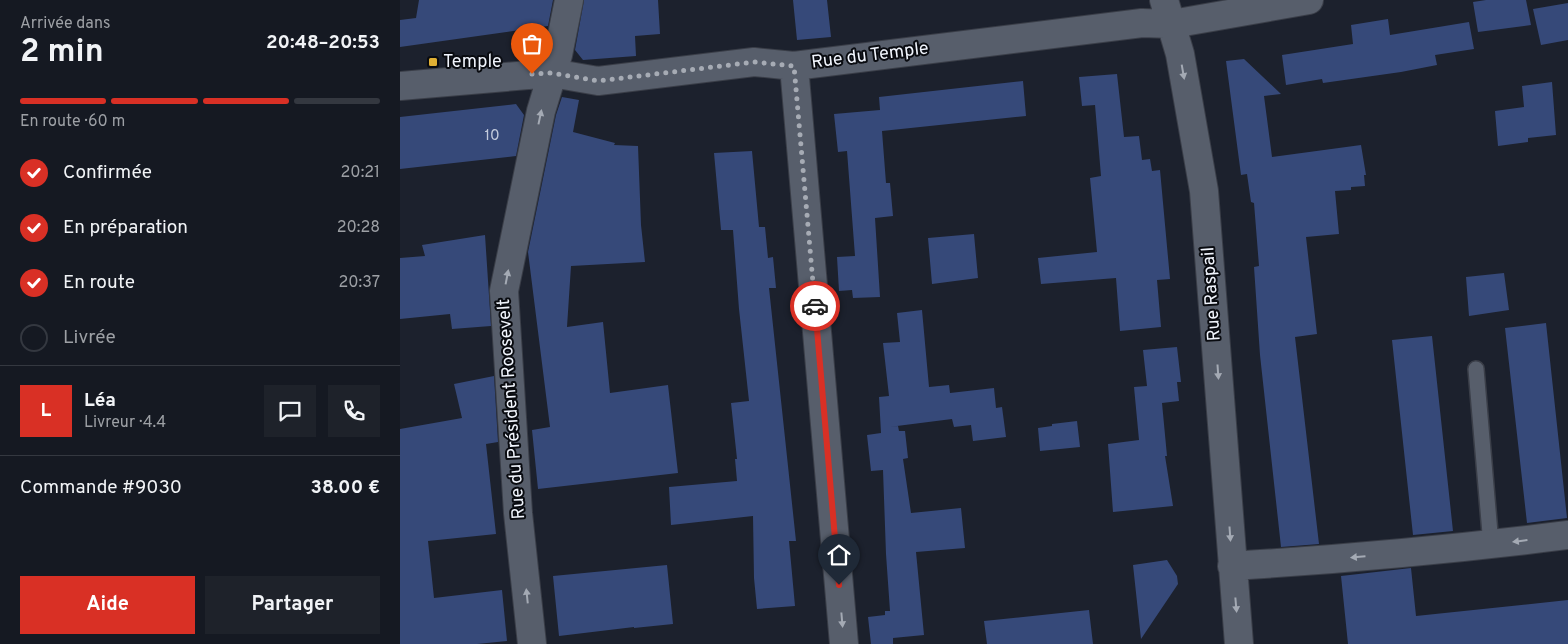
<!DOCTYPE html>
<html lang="fr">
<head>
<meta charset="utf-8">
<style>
	:root { --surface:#151922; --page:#1e222a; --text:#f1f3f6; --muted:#9da0a5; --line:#343840; --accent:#d93025 }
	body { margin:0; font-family:Overpass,sans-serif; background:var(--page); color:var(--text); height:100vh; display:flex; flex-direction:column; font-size:19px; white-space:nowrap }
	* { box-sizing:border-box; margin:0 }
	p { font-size:16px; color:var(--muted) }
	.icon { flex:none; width:28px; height:28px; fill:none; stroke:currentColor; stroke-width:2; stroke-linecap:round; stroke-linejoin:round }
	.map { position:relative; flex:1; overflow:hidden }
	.details { display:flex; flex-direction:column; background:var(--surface); width:400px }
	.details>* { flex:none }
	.pin { position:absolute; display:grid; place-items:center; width:42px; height:42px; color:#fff; margin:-51px -21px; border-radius:50% 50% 50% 0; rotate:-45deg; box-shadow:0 0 5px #0007 }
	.pin .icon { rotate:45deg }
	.courier { position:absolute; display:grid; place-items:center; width:50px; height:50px; margin:-25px; border:4px solid #d93025; border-radius:50%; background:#fff; color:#222; box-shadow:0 1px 6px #0007 }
	.head em { font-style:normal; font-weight:700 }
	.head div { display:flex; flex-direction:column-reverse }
	.head { display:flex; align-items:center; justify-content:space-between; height:85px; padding:0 20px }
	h1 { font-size:32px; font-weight:700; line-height:38px }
	.bar { display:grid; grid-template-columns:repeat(4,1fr); gap:8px 5px; align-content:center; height:60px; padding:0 20px }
	.bar i { height:6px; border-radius:4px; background:var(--line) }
	.bar .active { background:var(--accent) }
	.bar p { grid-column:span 4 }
	.line { display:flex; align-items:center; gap:12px; padding:0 20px; border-top:1px solid var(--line) }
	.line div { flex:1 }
	.round { display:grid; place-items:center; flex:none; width:52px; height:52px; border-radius:0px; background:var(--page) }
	ol { padding:0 20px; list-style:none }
	li { display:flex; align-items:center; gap:15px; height:55px }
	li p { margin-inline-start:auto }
	li .icon { padding:5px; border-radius:50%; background:var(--accent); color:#fff; stroke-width:4 }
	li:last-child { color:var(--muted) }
	li i { width:28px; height:28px; border:2px solid var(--line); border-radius:50% }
	.action { display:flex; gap:10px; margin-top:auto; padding:10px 20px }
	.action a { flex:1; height:58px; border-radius:0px; background:var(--accent); color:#fff; font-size:20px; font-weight:700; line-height:58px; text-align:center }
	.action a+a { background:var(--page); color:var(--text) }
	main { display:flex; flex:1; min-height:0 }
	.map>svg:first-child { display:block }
	.building { fill:#364979 }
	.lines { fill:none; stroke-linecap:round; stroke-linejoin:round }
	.lane-casing { stroke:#3a3e48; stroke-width:18 }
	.street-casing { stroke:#3a3e48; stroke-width:30 }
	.lane { stroke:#575e6b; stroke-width:15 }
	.street { stroke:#575e6b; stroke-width:28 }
	.oneway { fill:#a4aab4 }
	.done { stroke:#a6abb4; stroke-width:5; stroke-dasharray:0 9 }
	.route { stroke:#d93025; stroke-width:6 }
	.poi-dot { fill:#e0b034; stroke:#090b10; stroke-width:2 }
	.labels { text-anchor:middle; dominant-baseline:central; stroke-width:4; stroke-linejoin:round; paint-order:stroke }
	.number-label { font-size:15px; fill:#c2cadc }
	.street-label { font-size:18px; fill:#f1f5fd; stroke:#090b10 }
	.poi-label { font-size:18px; fill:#f1f5fd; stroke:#090b10; text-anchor:start }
</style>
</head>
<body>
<main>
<section class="details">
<div class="head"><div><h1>2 min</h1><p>Arrivée dans</p></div><em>20:48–20:53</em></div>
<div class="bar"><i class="active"></i><i class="active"></i><i class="active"></i><i></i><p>En route · 60 m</p></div>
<ol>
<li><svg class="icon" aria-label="check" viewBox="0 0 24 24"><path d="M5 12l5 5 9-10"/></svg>Confirmée<p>20:21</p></li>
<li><svg class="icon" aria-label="check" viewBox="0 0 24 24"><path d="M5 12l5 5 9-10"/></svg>En préparation<p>20:28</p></li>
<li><svg class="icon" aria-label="check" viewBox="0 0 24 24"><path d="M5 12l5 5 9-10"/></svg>En route<p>20:37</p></li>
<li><i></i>Livrée</li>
</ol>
<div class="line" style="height:90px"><b class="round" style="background:var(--accent);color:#fff">L</b><div><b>Léa</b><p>Livreur · 4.4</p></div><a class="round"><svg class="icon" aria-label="chat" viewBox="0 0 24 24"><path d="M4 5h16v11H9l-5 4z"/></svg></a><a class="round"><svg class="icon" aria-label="phone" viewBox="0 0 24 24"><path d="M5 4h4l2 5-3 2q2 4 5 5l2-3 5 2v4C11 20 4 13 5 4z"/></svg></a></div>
<div class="line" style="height:65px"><div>Commande #9030</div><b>38.00 €</b></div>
<div class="action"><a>Aide</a><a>Partager</a></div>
</section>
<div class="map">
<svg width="1168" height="644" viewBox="0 0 1168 644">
	<rect width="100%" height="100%" fill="#1c212d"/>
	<!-- building -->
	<path class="building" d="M 19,0 L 153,0 L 148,26 L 0,47 L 0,20 L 16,18 Z
		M 184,0 L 258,0 L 260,34 L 235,36 L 236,56 L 183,60 L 175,50 Z
		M 393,0 L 427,0 L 431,37 L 397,40 Z
		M 1086,0 L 1126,0 L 1131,25 L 1078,32 L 1073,2 Z
		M 1168,3 L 1168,40 L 1141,45 L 1133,9 Z
		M 988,19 L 990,35 L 1069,22 L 1074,49 L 1035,55 L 1037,65 L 1001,72 L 923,83 L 922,79 L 886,85 L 882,55 L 953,44 L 951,25 Z
		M 844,59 L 881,94 L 864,96 L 872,157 L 961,145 L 966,175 L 964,175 L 965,186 L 951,187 L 951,190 L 935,191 L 939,234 L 906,237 L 917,334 L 895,337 L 919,544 L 881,547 L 860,355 L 854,267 L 859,266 L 854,203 L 851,202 L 847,174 L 841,175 L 826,61 Z
		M 717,74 L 724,137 L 739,136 L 742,160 L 750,159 L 752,171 L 760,170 L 770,279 L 757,280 L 761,327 L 720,331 L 716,278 L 641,284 L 638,258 L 697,252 L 690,178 L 701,176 L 695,105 L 682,106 L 679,77 Z
		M 623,81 L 626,116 L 482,131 L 486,183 L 490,183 L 493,216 L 475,218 L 480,297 L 453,298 L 452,290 L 439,291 L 437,257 L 455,256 L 447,151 L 438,152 L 434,114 L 480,110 L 479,97 Z
		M 1152,82 L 1156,135 L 1128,138 L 1128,142 L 1098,146 L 1095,111 L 1124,107 L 1122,86 Z
		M 162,97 L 179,100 L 173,132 L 215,143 L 214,145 L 238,146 L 241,225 L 245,262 L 171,266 L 167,327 L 203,322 L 210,393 L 268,385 L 278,473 L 138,489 L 132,430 L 150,427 L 128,252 L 156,115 Z
		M 116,104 L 124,115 L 116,156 L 0,169 L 0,117 Z
		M 352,151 L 359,227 L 365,227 L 368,258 L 373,257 L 376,288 L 369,288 L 396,541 L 389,541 L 395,606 L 357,609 L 354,578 L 353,516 L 271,525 L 269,487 L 337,481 L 335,459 L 337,459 L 331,403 L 349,401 L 339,309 L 333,230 L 321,230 L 314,153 Z
		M 574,234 L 578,278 L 532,284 L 528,238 Z
		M 85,235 L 91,326 L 52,329 L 50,314 L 0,319 L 0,258 L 25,256 L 22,245 Z
		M 1104,273 L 1109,310 L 1069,316 L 1066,277 Z
		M 522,310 L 529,387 L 549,385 L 550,393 L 594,388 L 596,408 L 602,407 L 606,437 L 573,441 L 571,425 L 554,427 L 552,419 L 489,427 L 498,426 L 499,431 L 505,431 L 508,458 L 503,459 L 511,513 L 561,508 L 565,548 L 516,552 L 524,635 L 493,638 L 493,644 L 471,644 L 468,617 L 485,615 L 485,611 L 490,611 L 486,554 L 483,470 L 471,471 L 467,435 L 481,433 L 479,397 L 489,396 L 483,343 L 500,342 L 497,313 Z
		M 1146,323 L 1167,518 L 1127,523 L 1105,328 Z
		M 1032,336 L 1053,531 L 1013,535 L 992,340 Z
		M 777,347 L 781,382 L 777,382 L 779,401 L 762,403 L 767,456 L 765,456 L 773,506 L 713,512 L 708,444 L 739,440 L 734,387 L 747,386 L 743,350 Z
		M 94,376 L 98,442 L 86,444 L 96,534 L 28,541 L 34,598 L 102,590 L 107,641 L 77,644 L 0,644 L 0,429 L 62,418 L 54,384 Z
		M 677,421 L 680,447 L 640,451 L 638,428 L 652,426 L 652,424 Z
		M 767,560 L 777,576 L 778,584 L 741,639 L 733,565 Z
		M 267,565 L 273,624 L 234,628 L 234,627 L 159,636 L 153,576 Z
		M 1011,568 L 1016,616 L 1168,600 L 1168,644 L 948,644 L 941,576 Z
		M 689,610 L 693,644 L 587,644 L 584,621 Z"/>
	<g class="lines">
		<!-- lane casing -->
		<g class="lane-casing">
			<path id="lane" d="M 1076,369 L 1091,545"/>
		</g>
		<!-- street casing -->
		<g class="street-casing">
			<path id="street" d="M 764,0 L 780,54 L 804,191 L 839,644
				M 394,66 L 444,644
				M 0,86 L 152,73 L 198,81 L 354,62 L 394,66 L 742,23 L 772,24 L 909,0
				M 832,566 C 945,559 1056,549 1168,535
				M 132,644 L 118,513 L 104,291 L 141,111 L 158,55 L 169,0"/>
		</g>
		<!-- lane -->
		<use href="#lane" class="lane"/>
		<!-- street -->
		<use href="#street" class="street"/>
	</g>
	<!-- one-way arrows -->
	<defs><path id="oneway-solid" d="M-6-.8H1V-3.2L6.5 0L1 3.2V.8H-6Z" transform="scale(1.25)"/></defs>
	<g class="oneway">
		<use href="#oneway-solid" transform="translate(783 72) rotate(80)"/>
		<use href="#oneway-solid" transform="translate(140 117) rotate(-78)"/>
		<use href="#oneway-solid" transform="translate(107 277) rotate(-79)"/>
		<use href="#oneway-solid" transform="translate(818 372) rotate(86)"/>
		<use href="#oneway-solid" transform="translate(830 534) rotate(86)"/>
		<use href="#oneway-solid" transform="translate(1120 541) rotate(173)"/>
		<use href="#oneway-solid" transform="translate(958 557) rotate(175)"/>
		<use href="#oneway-solid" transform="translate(127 596) rotate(-96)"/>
		<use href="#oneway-solid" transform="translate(836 605) rotate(85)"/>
		<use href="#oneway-solid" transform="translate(442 620) rotate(85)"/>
	</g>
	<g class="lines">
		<!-- done -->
		<path class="done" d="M 132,74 L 152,73 L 198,81 L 354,62 L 394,66 L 415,306"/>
		<!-- route -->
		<path class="route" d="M 415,306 L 439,585"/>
	</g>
	<!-- markers -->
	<rect class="poi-dot" x="28" y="57" width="10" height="10" rx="2.5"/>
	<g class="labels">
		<!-- number labels -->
		<g class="number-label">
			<text x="92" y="136">10</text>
		</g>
		<!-- street labels -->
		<g class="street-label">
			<text transform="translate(470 56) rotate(-7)">Rue du Temple</text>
			<text transform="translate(812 294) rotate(-94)">Rue Raspail</text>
			<text transform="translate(112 409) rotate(-94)">Rue du Président Roosevelt</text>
		</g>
		<!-- poi labels -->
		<g class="poi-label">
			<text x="43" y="62">Temple</text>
		</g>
	</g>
</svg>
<div class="pin" style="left:132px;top:74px;background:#ea580c"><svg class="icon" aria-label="bag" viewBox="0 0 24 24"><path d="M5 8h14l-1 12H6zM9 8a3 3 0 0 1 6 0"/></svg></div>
<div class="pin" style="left:439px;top:585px;background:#1f2937"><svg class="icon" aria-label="home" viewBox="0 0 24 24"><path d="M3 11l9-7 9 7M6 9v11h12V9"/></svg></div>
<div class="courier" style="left:415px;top:306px"><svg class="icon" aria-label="car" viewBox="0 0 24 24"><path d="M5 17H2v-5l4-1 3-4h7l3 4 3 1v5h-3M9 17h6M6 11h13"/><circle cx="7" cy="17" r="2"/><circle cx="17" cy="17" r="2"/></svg></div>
</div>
</main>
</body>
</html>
